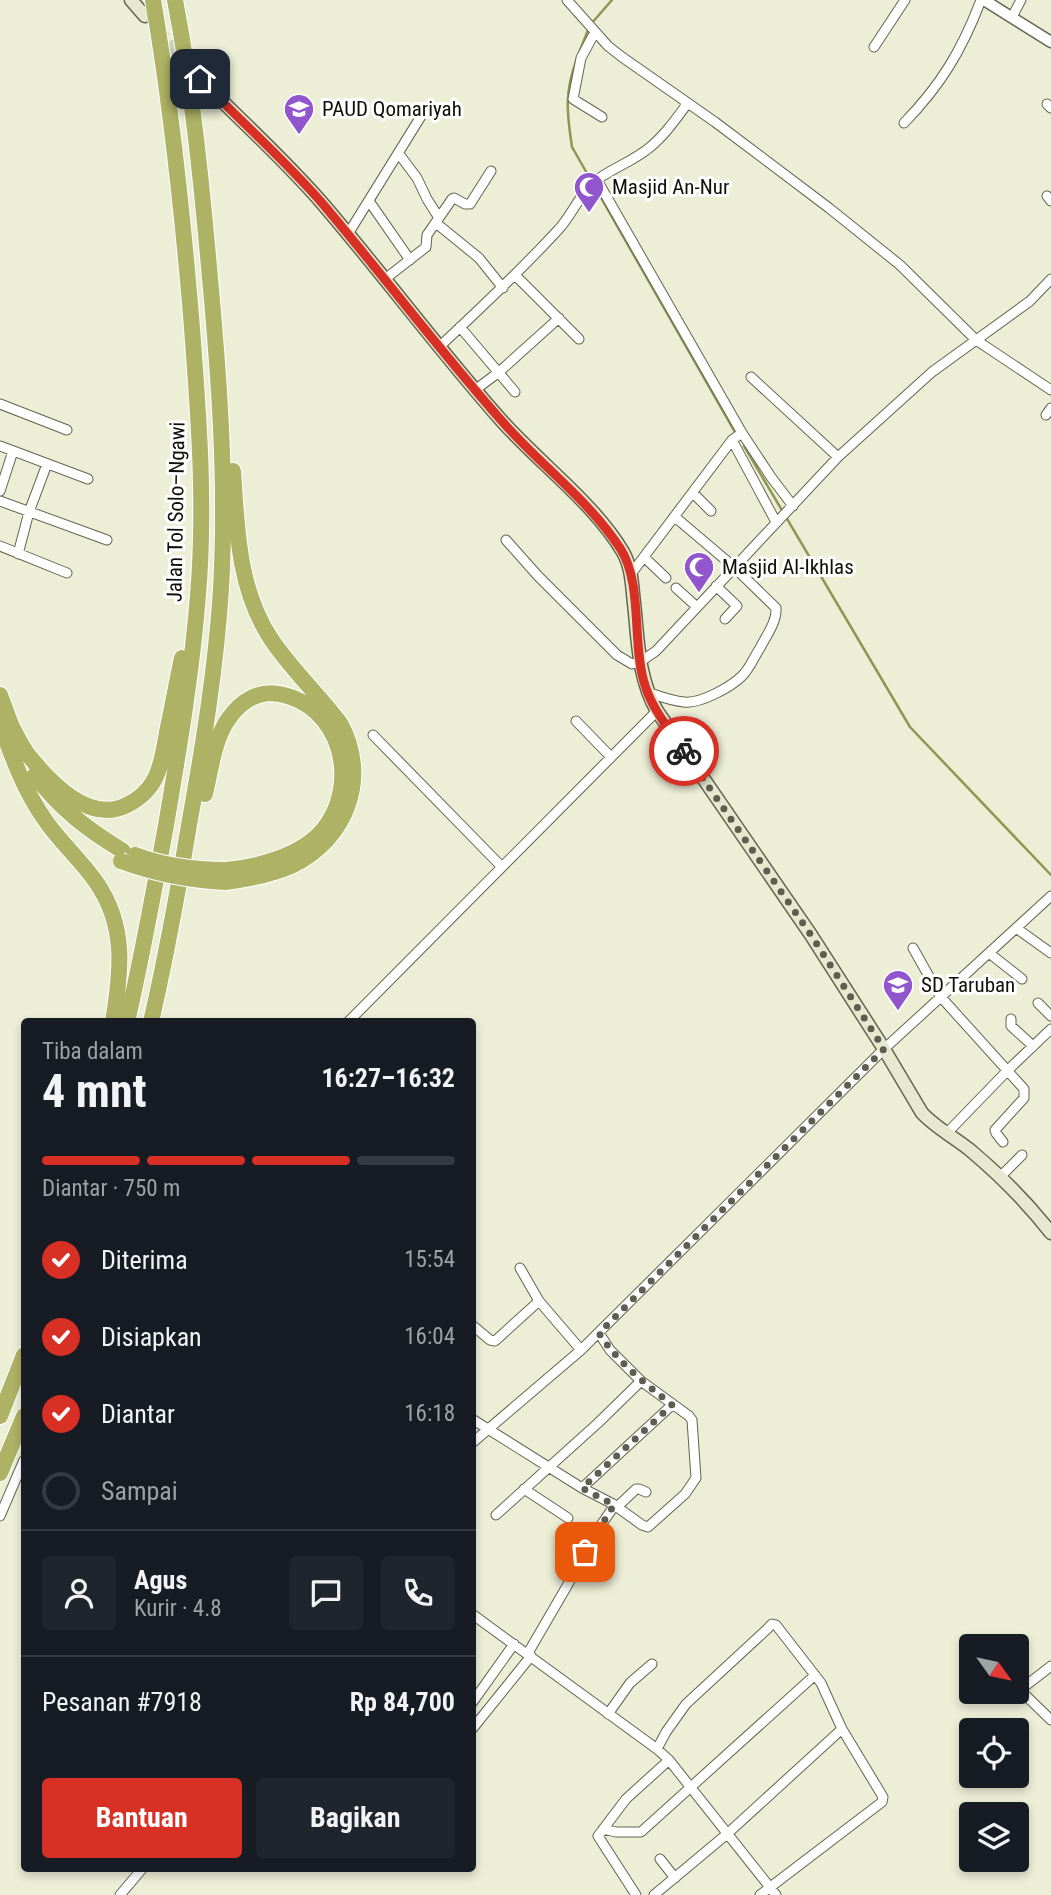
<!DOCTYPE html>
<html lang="id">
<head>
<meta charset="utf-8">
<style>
	:root { --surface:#171b24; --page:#20242c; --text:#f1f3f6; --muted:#9ea1a6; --line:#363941; --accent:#d93025 }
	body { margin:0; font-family:"Roboto Condensed",sans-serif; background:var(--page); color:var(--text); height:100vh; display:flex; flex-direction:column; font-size:26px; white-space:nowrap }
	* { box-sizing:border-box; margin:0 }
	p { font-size:23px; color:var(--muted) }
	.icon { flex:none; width:38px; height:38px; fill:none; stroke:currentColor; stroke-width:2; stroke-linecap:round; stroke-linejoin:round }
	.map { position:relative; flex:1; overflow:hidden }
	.sheet { position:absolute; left:21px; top:1018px; width:455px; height:854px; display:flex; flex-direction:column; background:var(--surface); border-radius:7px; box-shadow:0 4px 10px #0003 }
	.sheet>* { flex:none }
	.needle { width:46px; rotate:123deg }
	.fabs { position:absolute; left:959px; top:1634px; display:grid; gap:14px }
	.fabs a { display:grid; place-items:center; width:70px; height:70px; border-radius:7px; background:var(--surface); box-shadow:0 4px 10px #0003; font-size:35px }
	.pin { position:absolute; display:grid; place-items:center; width:60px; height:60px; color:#fff; margin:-30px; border-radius:14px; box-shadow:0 4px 10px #0006 }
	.courier { position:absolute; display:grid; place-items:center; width:70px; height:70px; margin:-35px; border:5px solid #d93025; border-radius:50%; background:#fff; color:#222; box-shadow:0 2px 9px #0007 }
	.overview em { font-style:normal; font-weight:700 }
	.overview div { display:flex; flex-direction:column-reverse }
	.overview { display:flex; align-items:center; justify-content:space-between; height:119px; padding:0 21px }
	h1 { font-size:46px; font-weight:700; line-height:52px }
	.bar { display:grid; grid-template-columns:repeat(4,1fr); gap:10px 7px; align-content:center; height:84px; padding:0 21px }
	.bar i { height:9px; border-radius:5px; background:var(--line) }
	.bar .active { background:var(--accent) }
	.bar p { grid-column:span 4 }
	.line { display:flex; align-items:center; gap:18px; padding:0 21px; border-top:2px solid var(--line) }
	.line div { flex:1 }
	.round { display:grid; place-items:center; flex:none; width:74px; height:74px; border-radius:7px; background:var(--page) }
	ol { padding:0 21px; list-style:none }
	li { display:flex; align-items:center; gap:21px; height:77px }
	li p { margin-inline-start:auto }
	li .icon { padding:7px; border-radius:50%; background:var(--accent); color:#fff; stroke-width:4 }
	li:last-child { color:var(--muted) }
	li i { width:38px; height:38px; border:4px solid var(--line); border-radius:50% }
	.primary-button { display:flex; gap:14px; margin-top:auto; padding:14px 21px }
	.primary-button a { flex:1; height:80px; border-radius:7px; background:var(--accent); color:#fff; font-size:28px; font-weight:700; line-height:80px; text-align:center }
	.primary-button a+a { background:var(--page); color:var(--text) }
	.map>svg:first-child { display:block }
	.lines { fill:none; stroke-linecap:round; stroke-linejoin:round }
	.stream { stroke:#909552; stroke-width:2.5 }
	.secondary-tunnel { stroke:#cbcdb7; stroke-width:12; stroke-dasharray:12 6; stroke-linecap:butt }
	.minor-casing { stroke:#636550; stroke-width:11 }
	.tertiary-casing { stroke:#636550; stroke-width:13 }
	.secondary-casing { stroke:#636550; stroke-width:15 }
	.motorway-casing { stroke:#fff; stroke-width:18 }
	.minor { stroke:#fff; stroke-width:9 }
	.tertiary { stroke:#fff; stroke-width:10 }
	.secondary { stroke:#e6e8d0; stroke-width:12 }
	.motorway { stroke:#adb264; stroke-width:16 }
	.motorway-bridge-casing { stroke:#fff; stroke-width:18; stroke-linecap:butt }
	.motorway-bridge { stroke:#adb264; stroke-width:16 }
	.done { stroke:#5c5e50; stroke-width:7; stroke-dasharray:0 12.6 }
	.route { stroke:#d93025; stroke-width:9 }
	.labels { text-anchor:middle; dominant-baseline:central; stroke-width:6; stroke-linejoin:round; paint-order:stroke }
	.poi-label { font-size:21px; fill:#0f1008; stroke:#fff; text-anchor:start }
	.street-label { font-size:21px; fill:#0f1008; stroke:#fff }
</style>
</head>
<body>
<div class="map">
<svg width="1051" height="1895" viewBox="0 0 1051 1895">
	<rect width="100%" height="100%" fill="#eceed6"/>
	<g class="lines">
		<!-- stream -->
		<path class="stream" d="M 591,24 L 612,0
			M 579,53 L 588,30
			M 577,59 C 564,92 567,114 572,147 L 736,434
			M 744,446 L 910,727 L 1051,875"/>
		<!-- secondary-tunnel -->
		<path class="secondary-tunnel" d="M 157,29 L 200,79"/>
		<!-- minor casing -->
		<g class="minor-casing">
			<path id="minor" d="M 567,0 L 608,46 L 622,57 L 715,122 L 829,208 L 900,265 L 976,340 L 1051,390
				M 1012,17 L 1021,0
				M 595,32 L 581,58 L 573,99 L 602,117
				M 874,47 L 905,0
				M 1047,104 L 1051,108
				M 904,123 C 941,85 962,50 981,0
				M 399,154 L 417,178 L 427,199 L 439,218
				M 597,180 L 742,433 L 771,477 L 793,506
				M 1047,196 L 1051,201
				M 369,201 L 410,260
				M 436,223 L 479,258 L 503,288
				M 348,234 L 423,113
				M 515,275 L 579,339
				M 385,279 L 426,247 L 427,235 L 452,199 L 454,198 L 465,204 L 470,204 L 491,171
				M 460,327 L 515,392
				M 439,347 C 480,309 520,271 558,230 C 572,215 579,195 594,182 C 610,169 632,162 649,148 C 664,136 676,119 687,104
				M 751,377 L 838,457
				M 475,390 L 499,372 L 559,318
				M 0,404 L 67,430
				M 1046,415 L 1051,408
				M 732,440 L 776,522
				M 0,446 L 88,479
				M 0,491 L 13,451
				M 693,493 L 711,511
				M 0,501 L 107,540
				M 506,540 L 538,576 L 617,655 L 632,664 L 640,662 L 656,651 L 838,457 L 932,372 L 1030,301 L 1051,279
				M 0,546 L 67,573
				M 18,554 L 29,512 L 47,464
				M 644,557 L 666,578
				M 631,574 L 732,440 L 742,433
				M 716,586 L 737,606 L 725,619
				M 676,588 L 697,607
				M 647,692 C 659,696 671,701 684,702 C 700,704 731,687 742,676 C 750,668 754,657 760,648 C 766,636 777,622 776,608 L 734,567 L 675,517
				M 576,721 L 611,757
				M 373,735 L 502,867
				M 1016,928 L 1051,953
				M 913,948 L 940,996 L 1024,1089 L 1024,1098 L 995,1130 L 996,1133 L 1003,1142
				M 989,953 L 1022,979
				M 1038,1003 L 1051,1016
				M 1011,1019 L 1011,1026 L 1033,1046
				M 348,1022 L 657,711
				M 946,1134 L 1008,1070 L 1051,1029
				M 1001,1176 L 1022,1155
				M 539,1301 L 581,1350
				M 472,1325 L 490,1340 L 495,1341 L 539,1301 L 520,1268
				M 599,1333 L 610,1350 L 641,1381 L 689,1416 L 692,1420 L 696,1478 L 685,1494 L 648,1527 L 642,1525 L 617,1507
				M 472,1419 L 582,1488 L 615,1505
				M 472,1443 L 581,1350 L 884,1049 L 1051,896
				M 582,1488 L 672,1405
				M 524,1489 L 568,1518
				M 496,1515 L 598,1423 L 641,1381
				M 0,1516 L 24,1460
				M 472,1614 L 657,1749 L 669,1760 L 776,1895
				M 528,1653 L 567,1586 L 594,1535 L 615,1505 L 617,1507 L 636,1489 L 639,1489 L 646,1492
				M 1051,1666 L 1020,1690 L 1051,1720
				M 472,1703 L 514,1644
				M 608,1714 L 630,1683 L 652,1664
				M 473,1728 L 531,1656
				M 657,1749 L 666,1732 L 686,1704 L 765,1631 L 772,1624 L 776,1625 L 821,1683 L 842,1729 L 883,1797 L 882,1802 L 760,1895
				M 603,1829 L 616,1832 L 641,1832 L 815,1675
				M 660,1859 L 675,1878
				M 120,1895 L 142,1869
				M 636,1895 L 598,1836 L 626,1799 L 669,1760
				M 654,1895 L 727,1834 L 842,1729"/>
		</g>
		<!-- tertiary casing -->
		<g class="tertiary-casing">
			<path id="tertiary" d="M 984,0 L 1051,42"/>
		</g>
		<!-- secondary casing -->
		<g class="secondary-casing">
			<path id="secondary" d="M 131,0 L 145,16
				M 200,79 C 240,120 284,159 322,203 C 383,274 439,350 501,420 C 539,463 594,503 623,552 C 632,568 632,586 634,603 C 638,640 638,678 657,711 L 811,935 L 884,1049 L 922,1113 C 936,1128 954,1137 970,1150 C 1001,1176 1026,1201 1051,1233"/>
		</g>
		<!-- motorway casing -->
		<g class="motorway-casing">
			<path id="motorway" d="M 0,695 L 13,730
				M 0,723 C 12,757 24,790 45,820 C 60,842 81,860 96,882 C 127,926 121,972 113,1022
				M 10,723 C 16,734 21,746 29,756 C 51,783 89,824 127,805 C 141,798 151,789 157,774 C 163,759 165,743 168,727 C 173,704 177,681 182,658
				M 35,775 C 59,808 88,830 123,851
				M 205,794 C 211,769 214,739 229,718 C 241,701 259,690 279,694 C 341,705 361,783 323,830 C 301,856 258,867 226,870
				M 225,882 C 248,879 272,875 293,865 C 347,839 370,777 340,723 C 318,694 291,669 271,639 C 238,589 237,529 233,471
				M 127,1022 C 142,957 154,891 166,825 C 179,749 192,672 198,595 C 206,501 198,408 191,315 C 182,209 171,104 153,0
				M 151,1022 C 166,957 178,891 189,825 C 203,747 216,668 221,589 C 227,481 219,375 209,267 C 201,178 192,88 175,0
				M 0,1416 L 24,1355
				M 0,1473 L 24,1416"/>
		</g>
		<!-- minor -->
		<use href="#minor" class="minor"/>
		<!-- tertiary -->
		<use href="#tertiary" class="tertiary"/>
		<!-- secondary -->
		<use href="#secondary" class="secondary"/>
		<!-- motorway -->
		<use href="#motorway" class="motorway"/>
		<!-- motorway-bridge casing -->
		<g class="motorway-bridge-casing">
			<path id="motorway-bridge" d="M 135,855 C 164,866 195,870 226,870
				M 121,861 C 156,874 187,880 225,882"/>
		</g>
		<!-- motorway-bridge -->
		<use href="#motorway-bridge" class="motorway-bridge"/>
	</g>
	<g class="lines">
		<!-- done -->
		<path class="done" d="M 585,1552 L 614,1505 L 582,1488 L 672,1405 C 645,1383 618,1363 599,1333 L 884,1049 L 811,935 L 684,751"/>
		<!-- route -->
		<path class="route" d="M 200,79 C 240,121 284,159 322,203 C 383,275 439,350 501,420 C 539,464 588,499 620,548 C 643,583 632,643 644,682 C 651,708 669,729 684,751"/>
	</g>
	<!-- icons -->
	<defs>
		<g id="school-pin" transform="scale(1.575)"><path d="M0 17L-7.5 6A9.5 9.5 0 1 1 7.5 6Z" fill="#9156cd" stroke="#fff"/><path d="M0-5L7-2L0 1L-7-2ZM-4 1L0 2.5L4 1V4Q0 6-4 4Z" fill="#fff"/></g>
		<g id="mosque-pin" transform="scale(1.575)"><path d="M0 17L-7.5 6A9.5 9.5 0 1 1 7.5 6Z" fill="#9156cd" stroke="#fff"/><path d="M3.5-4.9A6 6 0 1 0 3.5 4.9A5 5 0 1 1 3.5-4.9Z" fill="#fff"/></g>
	</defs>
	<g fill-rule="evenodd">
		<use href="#school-pin" x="299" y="109"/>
		<use href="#mosque-pin" x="589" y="187"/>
		<use href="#mosque-pin" x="699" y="567"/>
		<use href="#school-pin" x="898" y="985"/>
	</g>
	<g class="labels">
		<!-- poi labels -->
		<g class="poi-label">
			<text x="322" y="109">PAUD Qomariyah</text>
			<text x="612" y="187">Masjid An-Nur</text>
			<text x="722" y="567">Masjid Al-Ikhlas</text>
			<text x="921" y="985">SD Taruban</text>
		</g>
		<!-- street labels -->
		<g class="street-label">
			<text transform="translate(176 512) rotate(-89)">Jalan Tol Solo–Ngawi</text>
		</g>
	</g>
</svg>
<div class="fabs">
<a><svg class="needle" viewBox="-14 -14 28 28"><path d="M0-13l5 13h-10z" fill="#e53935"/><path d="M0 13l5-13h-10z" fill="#9ea1a6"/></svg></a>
<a><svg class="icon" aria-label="locate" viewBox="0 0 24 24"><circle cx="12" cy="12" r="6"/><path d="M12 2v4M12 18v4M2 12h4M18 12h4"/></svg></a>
<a><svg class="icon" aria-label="layers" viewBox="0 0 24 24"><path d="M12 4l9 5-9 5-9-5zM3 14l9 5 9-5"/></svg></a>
</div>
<div class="pin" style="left:585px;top:1552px;background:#ea580c"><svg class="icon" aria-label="bag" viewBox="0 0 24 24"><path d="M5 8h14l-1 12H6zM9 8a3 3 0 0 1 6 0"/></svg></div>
<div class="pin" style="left:200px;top:79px;background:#1f2937"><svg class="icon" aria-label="home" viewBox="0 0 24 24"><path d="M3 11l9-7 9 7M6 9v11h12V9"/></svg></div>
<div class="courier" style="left:684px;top:751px"><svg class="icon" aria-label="bike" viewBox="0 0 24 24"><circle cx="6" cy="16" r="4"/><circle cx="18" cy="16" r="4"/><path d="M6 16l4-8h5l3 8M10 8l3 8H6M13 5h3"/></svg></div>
<section class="sheet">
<div class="overview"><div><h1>4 mnt</h1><p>Tiba dalam</p></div><em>16:27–16:32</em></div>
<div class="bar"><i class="active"></i><i class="active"></i><i class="active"></i><i></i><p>Diantar · 750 m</p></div>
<ol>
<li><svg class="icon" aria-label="check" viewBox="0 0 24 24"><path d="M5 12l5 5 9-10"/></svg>Diterima<p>15:54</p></li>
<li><svg class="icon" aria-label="check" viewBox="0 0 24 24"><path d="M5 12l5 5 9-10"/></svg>Disiapkan<p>16:04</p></li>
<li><svg class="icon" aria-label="check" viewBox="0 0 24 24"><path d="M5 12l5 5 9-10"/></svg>Diantar<p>16:18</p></li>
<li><i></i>Sampai</li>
</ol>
<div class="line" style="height:126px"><a class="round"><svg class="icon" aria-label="person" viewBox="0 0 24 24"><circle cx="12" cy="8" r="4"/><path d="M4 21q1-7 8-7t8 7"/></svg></a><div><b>Agus</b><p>Kurir · 4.8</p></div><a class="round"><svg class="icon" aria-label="chat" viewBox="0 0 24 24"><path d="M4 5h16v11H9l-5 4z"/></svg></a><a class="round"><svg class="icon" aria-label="phone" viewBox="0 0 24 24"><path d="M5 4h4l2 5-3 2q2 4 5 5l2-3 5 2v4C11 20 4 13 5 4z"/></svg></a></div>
<div class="line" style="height:91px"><div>Pesanan #7918</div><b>Rp 84,700</b></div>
<div class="primary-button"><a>Bantuan</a><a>Bagikan</a></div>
</section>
</div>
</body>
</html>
